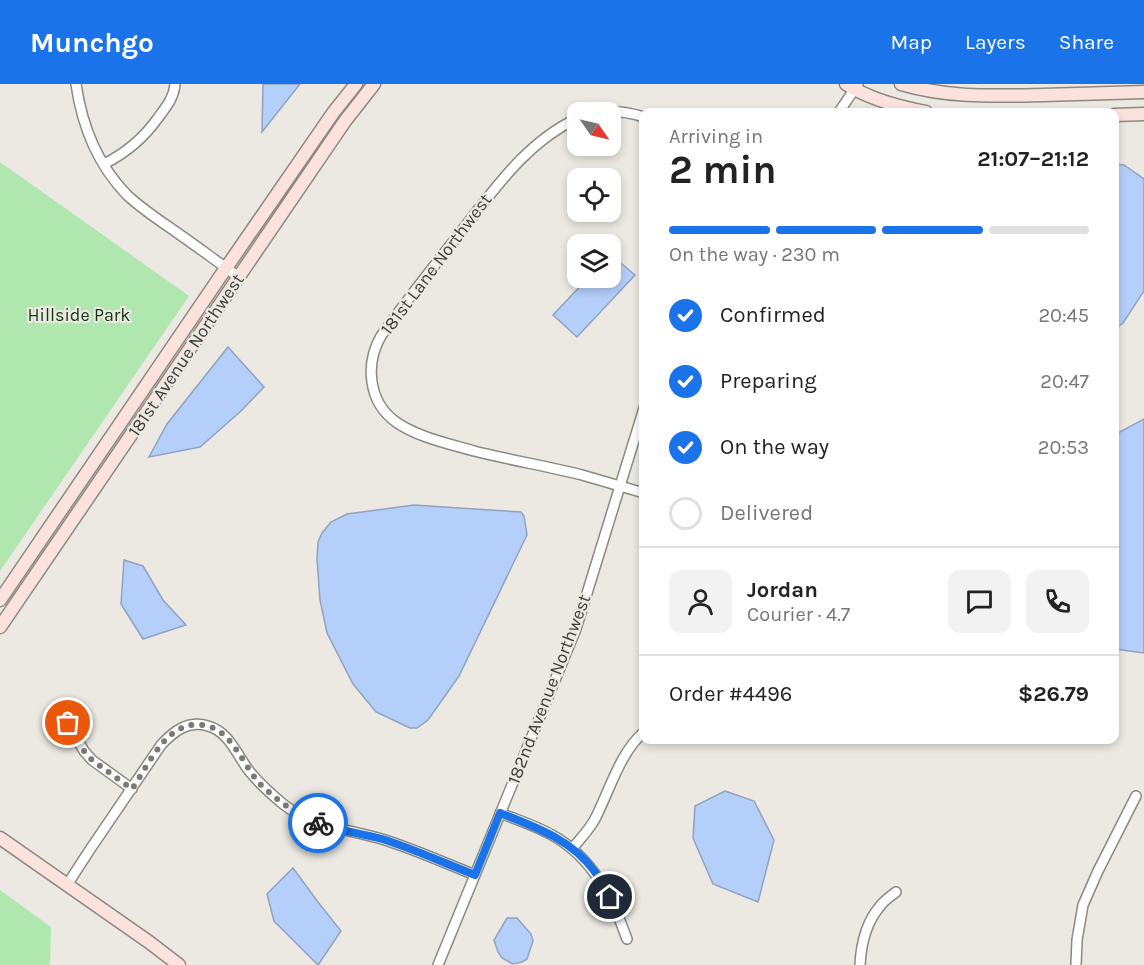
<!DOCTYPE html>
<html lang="en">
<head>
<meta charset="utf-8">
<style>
	:root { --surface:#fff; --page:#f2f2f2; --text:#222; --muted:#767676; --line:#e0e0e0; --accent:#1a73e8 }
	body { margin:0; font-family:Karla,sans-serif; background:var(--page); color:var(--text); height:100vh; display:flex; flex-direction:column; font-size:22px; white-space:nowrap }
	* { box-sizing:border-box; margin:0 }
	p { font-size:20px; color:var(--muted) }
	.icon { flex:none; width:33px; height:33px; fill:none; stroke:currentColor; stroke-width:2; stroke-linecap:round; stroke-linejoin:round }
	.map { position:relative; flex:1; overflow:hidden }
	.details { position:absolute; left:639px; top:24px; width:480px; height:636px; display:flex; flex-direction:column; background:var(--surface); border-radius:12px; box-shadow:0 3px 9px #0003 }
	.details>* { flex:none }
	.needle { width:39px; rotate:124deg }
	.fabs { position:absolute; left:567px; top:18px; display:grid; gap:12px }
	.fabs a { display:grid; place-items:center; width:54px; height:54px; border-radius:12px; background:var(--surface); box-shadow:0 3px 9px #0003; font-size:30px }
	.pin { position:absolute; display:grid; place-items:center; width:51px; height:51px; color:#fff; margin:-26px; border:3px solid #fff; border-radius:50%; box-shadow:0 2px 6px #0007 }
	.courier { position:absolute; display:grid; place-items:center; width:60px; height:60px; margin:-30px; border:4px solid #1a73e8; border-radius:50%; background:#fff; color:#222; box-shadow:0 2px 8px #0007 }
	.summary em { font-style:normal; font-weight:700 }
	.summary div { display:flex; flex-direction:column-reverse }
	.summary { display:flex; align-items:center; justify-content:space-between; height:102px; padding:0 30px }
	h1 { font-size:39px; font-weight:700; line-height:45px }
	.bar { display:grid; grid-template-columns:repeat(4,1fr); gap:9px 6px; align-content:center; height:72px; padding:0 30px }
	.bar i { height:8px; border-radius:4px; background:var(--line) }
	.bar .current { background:var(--accent) }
	.bar p { grid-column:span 4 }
	.line { display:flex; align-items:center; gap:15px; padding:0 30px; border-top:2px solid var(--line) }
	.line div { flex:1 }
	.round { display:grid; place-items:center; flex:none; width:63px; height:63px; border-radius:12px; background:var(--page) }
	ol { padding:0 30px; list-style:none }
	li { display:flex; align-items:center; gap:18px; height:66px }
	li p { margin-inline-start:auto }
	li .icon { padding:6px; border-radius:50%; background:var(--accent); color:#fff; stroke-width:4 }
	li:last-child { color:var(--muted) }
	li i { width:33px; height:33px; border:3px solid var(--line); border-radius:50% }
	header { display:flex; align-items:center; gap:36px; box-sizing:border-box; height:84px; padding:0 30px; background:var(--accent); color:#fff }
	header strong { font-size:28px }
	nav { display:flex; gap:33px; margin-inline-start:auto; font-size:21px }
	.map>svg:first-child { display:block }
	.green { fill:#afe7ae }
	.water { fill:#b4cffa; stroke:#91a3c0; stroke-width:1.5 }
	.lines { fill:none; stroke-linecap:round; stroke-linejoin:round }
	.street-casing { stroke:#8c8982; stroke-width:12 }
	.secondary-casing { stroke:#8c8982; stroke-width:15 }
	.street { stroke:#fff; stroke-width:9 }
	.secondary { stroke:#fbe2dd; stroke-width:12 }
	.done { stroke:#7b7974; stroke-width:6; stroke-dasharray:0 10.8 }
	.route { stroke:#1a73e8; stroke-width:8 }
	.labels { text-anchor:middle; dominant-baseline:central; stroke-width:4.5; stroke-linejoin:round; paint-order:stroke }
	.street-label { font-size:18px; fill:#3e3d39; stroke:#ebe9e1 }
	.park-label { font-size:18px; fill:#0c3910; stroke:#ebe9e1 }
</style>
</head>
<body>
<header>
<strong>Munchgo</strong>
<nav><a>Map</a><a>Layers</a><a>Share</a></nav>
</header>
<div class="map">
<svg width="1144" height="881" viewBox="0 0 1144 881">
	<rect width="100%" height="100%" fill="#ebe9e1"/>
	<!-- green -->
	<path class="green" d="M 0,78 L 189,212 L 0,487 Z
		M 0,806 L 51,843 L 50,881 L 0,881 Z"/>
	<!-- water -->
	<path class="water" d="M 263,0 L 300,0 L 262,48 Z
		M 1115,80 L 1124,81 L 1144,95 L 1144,207 L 1123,239 L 1115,245 Z
		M 611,171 L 635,191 L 577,253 L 553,231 L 588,194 L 610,194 Z
		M 228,263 L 264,303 L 241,327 L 200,363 L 149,373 L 167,340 Z
		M 1144,335 L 1144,569 L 1115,565 L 1114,351 Z
		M 414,421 L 521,428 L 524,432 L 527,451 L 459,592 L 428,636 L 417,644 L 410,644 L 376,628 L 353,600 L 327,549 L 320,516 L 317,475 L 318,458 L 322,449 L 331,438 L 347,430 Z
		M 124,476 L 143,482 L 163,516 L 186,541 L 143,555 L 121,520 Z
		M 725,707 L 754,717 L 774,756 L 758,818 L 713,800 L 693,754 L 695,722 Z
		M 293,784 L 318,818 L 341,847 L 318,881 L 274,837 L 267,810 Z
		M 507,834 L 517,834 L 531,850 L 533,857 L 527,875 L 522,878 L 513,880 L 502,874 L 498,868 L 494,856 Z"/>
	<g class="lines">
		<!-- street casing -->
		<g class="street-casing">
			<path id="street" d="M 76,0 C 82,42 97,80 127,111 C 143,126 162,138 179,150 C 199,164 219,179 239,193
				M 596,28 C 612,26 628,28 644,33
				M 839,28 L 858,0
				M 578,34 C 526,58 494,106 460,149 C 433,183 406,217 381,252 C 365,280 368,318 396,338 C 417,353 450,360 474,367 C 510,376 546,382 582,391 C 603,397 623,403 644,409
				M 104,80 C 126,69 143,55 158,34 C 166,23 174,14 175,0
				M 68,639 L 84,667 L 92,676 L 132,705
				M 500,729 C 518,736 536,742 552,751 C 592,773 612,813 627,855
				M 572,765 C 580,755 589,746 595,735 C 609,708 620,668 644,648
				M 67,801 L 89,767 L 161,661 C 174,647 188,636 208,642 C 230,648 237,672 250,688 C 260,700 271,710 283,720 C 313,744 351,745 385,756 C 416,766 445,779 475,791
				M 438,881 L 576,545 L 644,324
				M 860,881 C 861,860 866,838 881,821 C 885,816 891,812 896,808
				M 1076,881 L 1077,856 L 1083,821 L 1098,787 L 1136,712"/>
		</g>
		<!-- secondary casing -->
		<g class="secondary-casing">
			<path id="secondary" d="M 846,0 C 869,15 899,23 926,28
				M 901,0 C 949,14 993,12 1043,11 C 1076,10 1110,9 1144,8
				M 1114,31 L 1144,30
				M 0,516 L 226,184 L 333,29 L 356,0
				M 0,543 L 345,37 L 374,0
				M 0,754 L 149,858 L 179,881"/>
		</g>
		<!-- street -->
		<use href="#street" class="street"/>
		<!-- secondary -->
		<use href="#secondary" class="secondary"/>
	</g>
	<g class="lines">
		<!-- done -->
		<path class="done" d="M 68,639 L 84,667 L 92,676 L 132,705 C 143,689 157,661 172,650 C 181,643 191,639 202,641 C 232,644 242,681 261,701 C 278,717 296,730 318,739"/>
		<!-- route -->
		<path class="route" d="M 318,739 C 338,747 361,749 382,755 C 414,765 444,779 475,791 L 500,729 C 536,743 572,756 595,788 C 600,796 605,805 610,813"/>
	</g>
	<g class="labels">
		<!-- street labels -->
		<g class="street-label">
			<text transform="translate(436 180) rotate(-53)">181st Lane Northwest</text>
			<text transform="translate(186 271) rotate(-56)">181st Avenue Northwest</text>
			<text transform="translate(549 605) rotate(-69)">182nd Avenue Northwest</text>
		</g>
		<!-- park labels -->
		<g class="park-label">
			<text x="79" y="231">Hillside Park</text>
		</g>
	</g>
</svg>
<div class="fabs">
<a><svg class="needle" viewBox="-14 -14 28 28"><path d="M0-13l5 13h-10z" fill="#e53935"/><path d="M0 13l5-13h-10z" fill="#767676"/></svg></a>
<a><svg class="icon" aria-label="locate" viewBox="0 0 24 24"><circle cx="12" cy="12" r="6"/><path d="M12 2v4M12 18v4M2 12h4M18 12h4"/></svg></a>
<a><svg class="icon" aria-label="layers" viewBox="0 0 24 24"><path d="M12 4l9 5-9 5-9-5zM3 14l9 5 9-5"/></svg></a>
</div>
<div class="pin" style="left:68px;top:639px;background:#ea580c"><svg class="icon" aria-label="bag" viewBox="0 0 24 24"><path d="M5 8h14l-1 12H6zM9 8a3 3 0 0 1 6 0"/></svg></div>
<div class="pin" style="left:610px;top:813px;background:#1f2937"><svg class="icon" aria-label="home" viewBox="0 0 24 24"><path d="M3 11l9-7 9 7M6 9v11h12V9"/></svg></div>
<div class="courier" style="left:318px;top:739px"><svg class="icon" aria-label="bike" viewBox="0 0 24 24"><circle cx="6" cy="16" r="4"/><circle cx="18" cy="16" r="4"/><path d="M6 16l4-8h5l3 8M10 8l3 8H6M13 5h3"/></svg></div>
<section class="details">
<div class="summary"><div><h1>2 min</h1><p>Arriving in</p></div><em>21:07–21:12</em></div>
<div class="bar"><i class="current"></i><i class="current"></i><i class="current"></i><i></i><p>On the way · 230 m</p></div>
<ol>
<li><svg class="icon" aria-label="check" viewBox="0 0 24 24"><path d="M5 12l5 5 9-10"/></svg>Confirmed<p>20:45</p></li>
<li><svg class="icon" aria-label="check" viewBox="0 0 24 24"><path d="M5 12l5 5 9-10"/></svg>Preparing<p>20:47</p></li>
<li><svg class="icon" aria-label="check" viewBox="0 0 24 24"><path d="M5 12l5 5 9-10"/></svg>On the way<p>20:53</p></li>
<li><i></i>Delivered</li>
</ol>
<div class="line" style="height:108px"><a class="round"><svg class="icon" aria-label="person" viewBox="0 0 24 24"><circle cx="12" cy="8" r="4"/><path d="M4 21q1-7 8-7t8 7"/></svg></a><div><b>Jordan</b><p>Courier · 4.7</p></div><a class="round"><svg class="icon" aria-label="chat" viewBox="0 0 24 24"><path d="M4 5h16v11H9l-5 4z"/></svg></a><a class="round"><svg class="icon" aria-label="phone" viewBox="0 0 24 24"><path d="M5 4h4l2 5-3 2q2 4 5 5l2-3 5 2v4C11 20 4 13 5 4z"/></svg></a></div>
<div class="line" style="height:78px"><div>Order #4496</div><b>$26.79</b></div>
</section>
</div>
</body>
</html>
